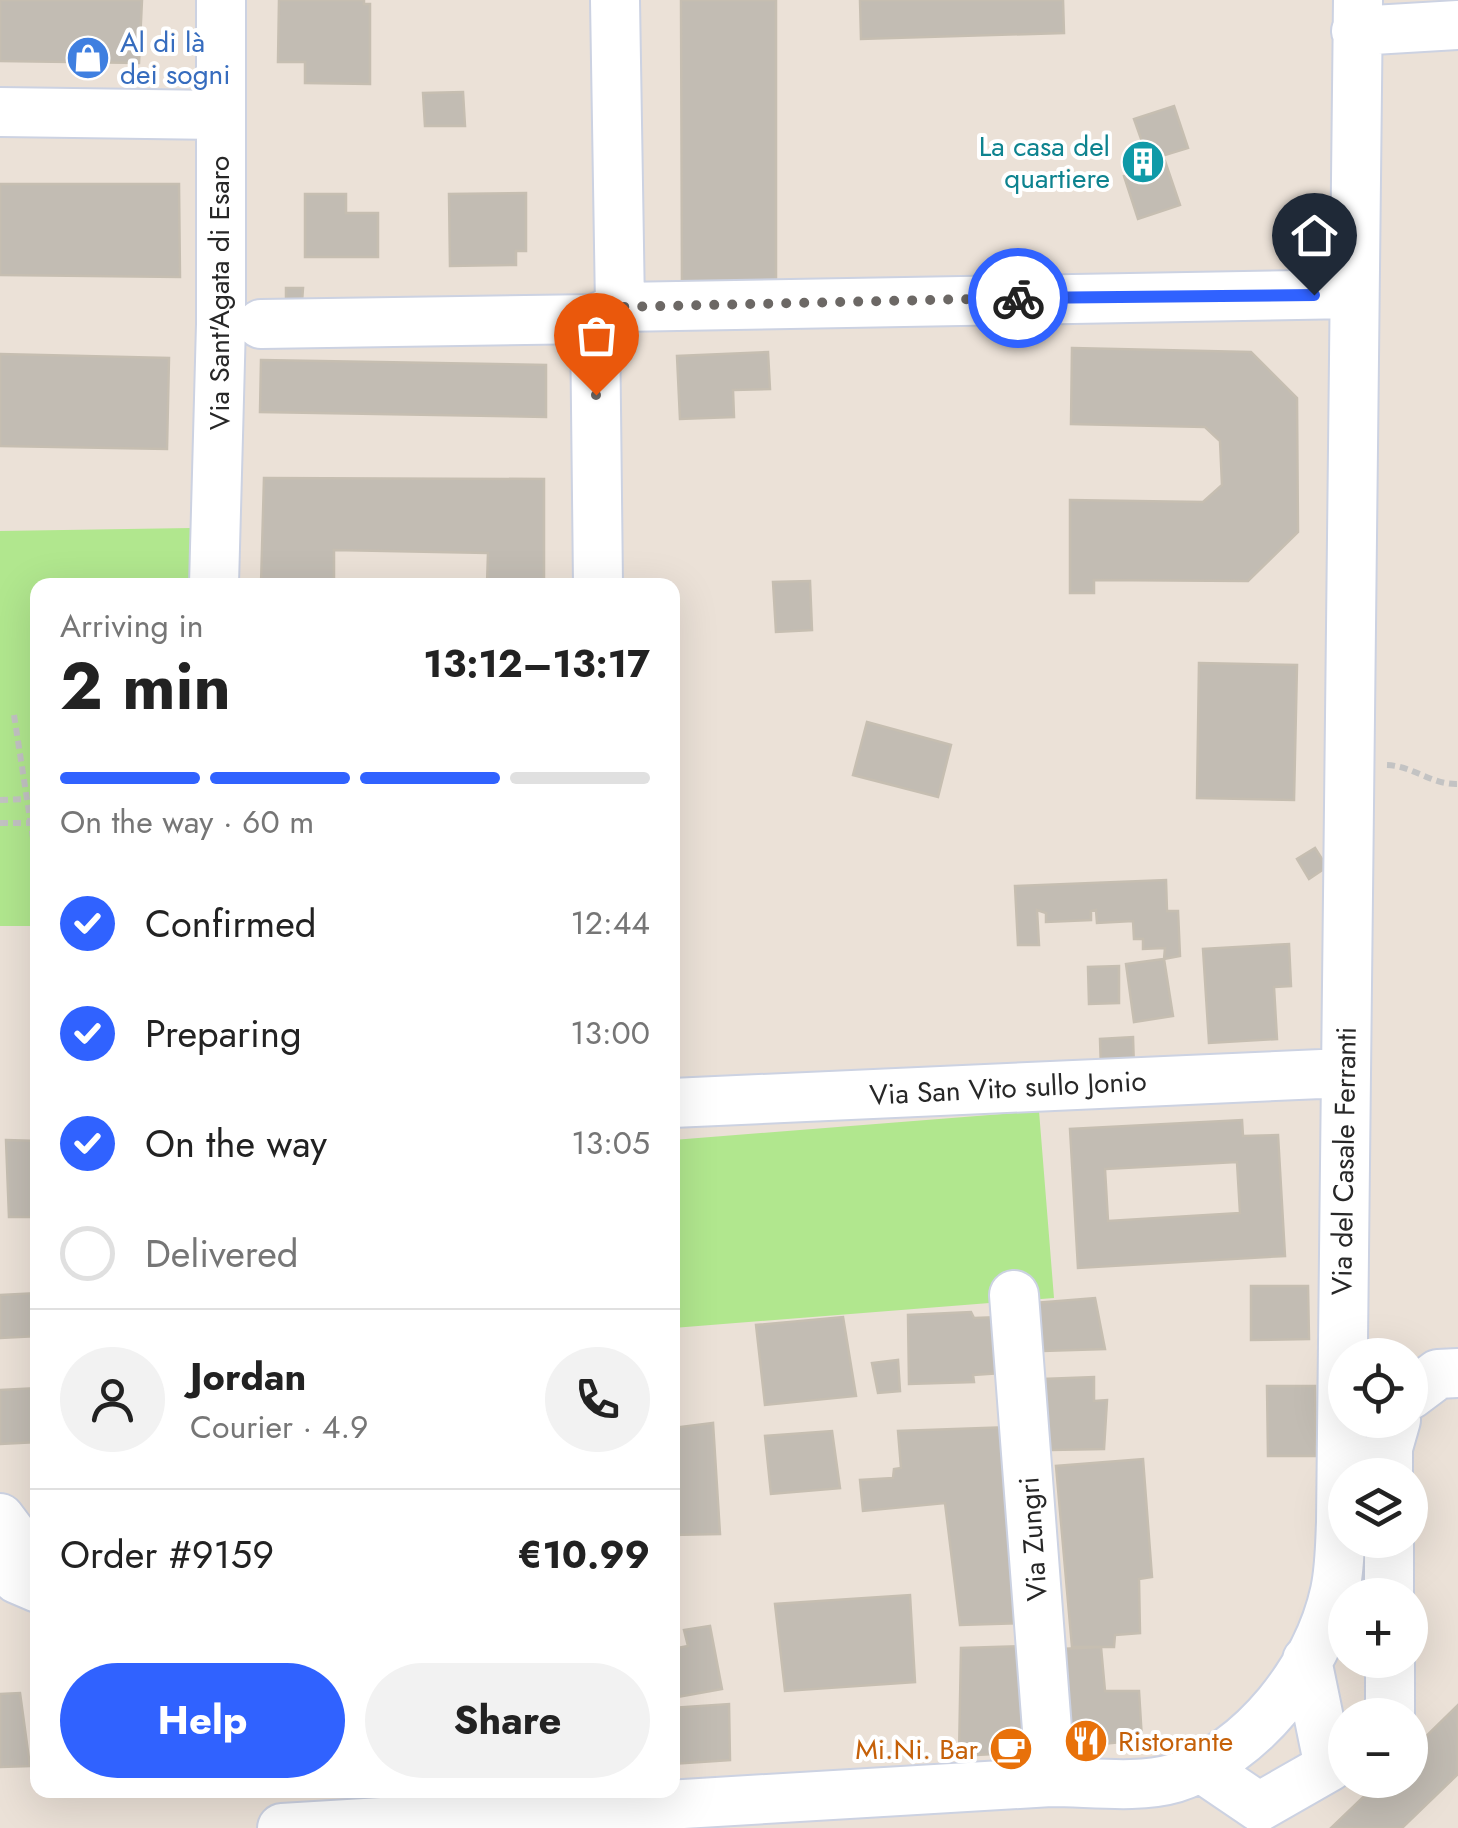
<!DOCTYPE html>
<html lang="en">
<head>
<meta charset="utf-8">
<style>
	:root { --surface:#fff; --page:#f2f2f2; --text:#222; --muted:#767676; --line:#e0e0e0; --accent:#3062ff }
	body { margin:0; font-family:Jost,sans-serif; background:var(--page); color:var(--text); height:100vh; display:flex; flex-direction:column; font-size:38px; white-space:nowrap }
	* { box-sizing:border-box; margin:0 }
	p { font-size:32px; color:var(--muted) }
	.icon { flex:none; width:55px; height:55px; fill:none; stroke:currentColor; stroke-width:2; stroke-linecap:round; stroke-linejoin:round }
	.map { position:relative; flex:1; overflow:hidden }
	.sheet { position:absolute; left:30px; top:578px; width:650px; height:1220px; display:flex; flex-direction:column; background:var(--surface); border-radius:20px; box-shadow:0 10px 40px #0002 }
	.sheet>* { flex:none }
	.buttons { position:absolute; left:1328px; top:1338px; display:grid; gap:20px }
	.buttons a { display:grid; place-items:center; width:100px; height:100px; border-radius:50%; background:var(--surface); box-shadow:0 10px 40px #0002; font-size:50px }
	.pin { position:absolute; display:grid; place-items:center; width:85px; height:85px; color:#fff; margin:-102px -42px; border-radius:50% 50% 50% 0; rotate:-45deg; box-shadow:0 0 10px #0007 }
	.pin .icon { rotate:45deg }
	.courier { position:absolute; display:grid; place-items:center; width:100px; height:100px; margin:-50px; border:8px solid #3062ff; border-radius:50%; background:#fff; color:#222; box-shadow:0 2px 12px #0007 }
	.headline em { font-style:normal; font-weight:700 }
	.headline div { display:flex; flex-direction:column-reverse }
	.headline { display:flex; align-items:center; justify-content:space-between; height:170px; padding:0 30px }
	h1 { font-size:65px; font-weight:700; line-height:75px }
	.bar { display:grid; grid-template-columns:repeat(4,1fr); gap:15px 10px; align-content:center; height:120px; padding:0 30px }
	.bar i { height:12px; border-radius:8px; background:var(--line) }
	.bar .selected { background:var(--accent) }
	.bar p { grid-column:span 4 }
	.line { display:flex; align-items:center; gap:25px; padding:0 30px; border-top:2px solid var(--line) }
	.line div { flex:1 }
	.round { display:grid; place-items:center; flex:none; width:105px; height:105px; border-radius:52px; background:var(--page) }
	ol { padding:0 30px; list-style:none }
	li { display:flex; align-items:center; gap:30px; height:110px }
	li p { margin-inline-start:auto }
	li .icon { padding:10px; border-radius:50%; background:var(--accent); color:#fff; stroke-width:4 }
	li:last-child { color:var(--muted) }
	li i { width:55px; height:55px; border:5px solid var(--line); border-radius:50% }
	.action { display:flex; gap:20px; margin-top:auto; padding:20px 30px }
	.action a { flex:1; height:115px; border-radius:60px; background:var(--accent); color:#fff; font-size:40px; font-weight:700; line-height:115px; text-align:center }
	.action a+a { background:var(--page); color:var(--text) }
	.map>svg:first-child { display:block }
	.green { fill:#b1e78e }
	.building { fill:#c2bcb3; stroke:#c6beb1; stroke-width:2.5; fill-rule:evenodd }
	.lines { fill:none; stroke-linecap:round; stroke-linejoin:round }
	.minor-casing { stroke:#ccd2e2; stroke-width:52 }
	.path { stroke:#c3c3c3; stroke-width:6; stroke-dasharray:8 5; stroke-linecap:butt }
	.minor { stroke:#fff; stroke-width:48 }
	.done { stroke:#6c6865; stroke-width:10; stroke-dasharray:0 18 }
	.route { stroke:#3062ff; stroke-width:12 }
	.labels { text-anchor:middle; dominant-baseline:central; stroke-width:8; stroke-linejoin:round; paint-order:stroke }
	.shop-label { font-size:28px; fill:#366cbe; stroke:#fff; text-anchor:start }
	.culture-label { font-size:28px; fill:#0d838f; stroke:#fff; text-anchor:end }
	.street-label { font-size:28px; fill:#272727; stroke:#fff }
	.food-label { font-size:28px; fill:#c56008; stroke:#fff; text-anchor:start }
</style>
</head>
<body>
<div class="map">
<svg width="1458" height="1828" viewBox="0 0 1458 1828">
	<rect width="100%" height="100%" fill="#ebe1d7"/>
	<!-- green -->
	<path class="green" d="M 191,528 L 189,585 L 38,585 L 37,926 L 0,926 L 0,531 Z
		M 1039,1111 L 1054,1298 L 673,1328 L 673,1140 Z"/>
	<!-- building -->
	<path class="building" d="M 0,0 L 142,0 L 139,63 L 0,61 Z
		M 279,0 L 364,0 L 364,4 L 370,4 L 370,84 L 305,83 L 305,62 L 278,62 Z
		M 681,0 L 776,0 L 776,292 L 682,292 Z
		M 860,0 L 1063,0 L 1064,33 L 861,39 Z
		M 463,92 L 465,126 L 425,126 L 423,93 Z
		M 1174,106 L 1188,148 L 1155,158 L 1157,163 L 1165,161 L 1180,205 L 1138,219 L 1124,176 L 1133,173 L 1127,156 L 1145,150 L 1134,119 Z
		M 0,184 L 179,184 L 180,277 L 0,275 Z
		M 526,193 L 526,251 L 516,251 L 516,265 L 450,266 L 449,194 Z
		M 305,194 L 346,194 L 346,213 L 378,213 L 378,257 L 305,257 Z
		M 286,288 L 303,288 L 302,302 L 286,302 Z
		M 1072,348 L 1251,352 L 1297,398 L 1298,532 L 1248,581 L 1094,580 L 1094,593 L 1070,593 L 1070,500 L 1203,502 L 1222,485 L 1220,441 L 1205,427 L 1071,424 Z
		M 768,352 L 770,389 L 733,390 L 734,417 L 680,419 L 677,356 Z
		M 0,354 L 169,358 L 167,449 L 0,446 Z
		M 261,360 L 546,365 L 546,417 L 260,412 Z
		M 264,478 L 544,479 L 544,585 L 487,585 L 488,553 L 334,550 L 334,585 L 261,585 Z
		M 810,581 L 812,630 L 776,632 L 773,582 Z
		M 1199,663 L 1297,665 L 1294,800 L 1197,798 Z
		M 867,722 L 951,745 L 938,797 L 853,775 Z
		M 1315,848 L 1327,867 L 1309,879 L 1297,859 Z
		M 1166,880 L 1167,911 L 1178,911 L 1180,956 L 1164,959 L 1165,948 L 1143,949 L 1143,939 L 1134,939 L 1133,921 L 1097,923 L 1096,910 L 1091,911 L 1091,920 L 1046,922 L 1046,913 L 1037,910 L 1039,945 L 1018,945 L 1015,886 Z
		M 1289,944 L 1291,986 L 1274,987 L 1277,1039 L 1209,1043 L 1203,949 Z
		M 1164,959 L 1173,1016 L 1134,1022 L 1126,964 Z
		M 1119,966 L 1119,1003 L 1089,1004 L 1088,967 Z
		M 1133,1037 L 1134,1068 L 1101,1069 L 1100,1039 Z
		M 1242,1120 L 1243,1136 L 1278,1135 L 1285,1256 L 1078,1268 L 1070,1129 ZM 1237,1162 L 1240,1213 L 1108,1221 L 1105,1169 Z
		M 6,1140 L 38,1141 L 38,1217 L 9,1217 Z
		M 1251,1286 L 1308,1286 L 1309,1339 L 1251,1340 Z
		M 38,1293 L 38,1336 L 0,1338 L 0,1295 Z
		M 1095,1298 L 1105,1349 L 1043,1351 L 1035,1303 Z
		M 971,1312 L 974,1318 L 1000,1317 L 1001,1373 L 973,1375 L 974,1382 L 909,1384 L 908,1315 Z
		M 843,1317 L 856,1396 L 765,1405 L 756,1325 Z
		M 898,1360 L 900,1391 L 878,1393 L 872,1363 Z
		M 1094,1377 L 1094,1401 L 1107,1400 L 1104,1449 L 1051,1450 L 1043,1379 Z
		M 1267,1386 L 1315,1386 L 1316,1456 L 1268,1456 Z
		M 38,1388 L 38,1442 L 0,1444 L 0,1390 Z
		M 713,1423 L 720,1534 L 672,1535 L 672,1428 Z
		M 1011,1427 L 1022,1623 L 960,1625 L 945,1503 L 863,1511 L 860,1480 L 893,1478 L 894,1469 L 901,1468 L 898,1431 Z
		M 832,1431 L 840,1488 L 771,1494 L 765,1436 Z
		M 1143,1459 L 1152,1577 L 1139,1579 L 1140,1633 L 1115,1635 L 1114,1647 L 1072,1647 L 1056,1466 Z
		M 910,1595 L 915,1682 L 785,1691 L 775,1604 Z
		M 710,1626 L 722,1689 L 672,1698 L 672,1649 L 688,1646 L 684,1630 Z
		M 1028,1646 L 1034,1752 L 959,1756 L 961,1648 Z
		M 1101,1647 L 1105,1691 L 1139,1691 L 1142,1740 L 1071,1747 L 1061,1649 Z
		M 20,1693 L 30,1766 L 0,1767 L 0,1694 Z
		M 729,1704 L 730,1760 L 672,1764 L 672,1708 Z
		M 1458,1705 L 1458,1774 L 1402,1828 L 1331,1828 L 1381,1780 L 1410,1780 L 1410,1752 Z"/>
	<g class="lines">
		<!-- minor casing -->
		<g class="minor-casing">
			<path id="minor" d="M 615,0 L 620,307
				M 1356,31 L 1458,25
				M 0,112 L 220,115
				M 595,319 L 598,585
				M 261,324 L 595,319 L 620,307 L 1352,294
				M 214,585 L 221,324 L 221,0
				M 672,1103 L 1344,1073
				M 1014,1295 L 1051,1782
				M 1410,1395 L 1438,1374 L 1458,1373
				M 1388,1475 L 1388,1448 L 1396,1420
				M 0,1518 L 12,1534 L 17,1579 L 38,1588
				M 1389,1540 L 1389,1595
				M 1390,1660 L 1390,1715
				M 1200,1767 L 1259,1807 L 1329,1767 L 1307,1660
				M 282,1828 L 1051,1782 C 1090,1782 1138,1789 1175,1778 C 1253,1753 1318,1670 1335,1591 C 1340,1568 1340,1545 1341,1522 L 1358,0"/>
		</g>
		<!-- path -->
		<path class="path" d="M 14,715 L 37,864
			M 1387,765 C 1413,766 1432,785 1458,784
			M 0,800 L 26,799
			M 0,823 L 30,823"/>
		<!-- minor -->
		<use href="#minor" class="minor"/>
	</g>
	<g class="lines">
		<!-- done -->
		<path class="done" d="M 596,395 L 595,319 L 620,307 L 1018,298"/>
		<!-- route -->
		<path class="route" d="M 1018,298 L 1314,295"/>
	</g>
	<!-- icons -->
	<defs>
		<g id="shop-disc" transform="scale(2.25)"><circle r="9.5" fill="#3f7fe0" stroke="#fff"/><path d="M-5-2.5h2.3a2.7 3.5 0 0 1 5.4 0H5L5.5 6h-11ZM-1.5-2.5h3a1.5 2.3 0 0 0-3 0Z" fill="#fff"/></g>
		<g id="building-disc" transform="scale(2.25)"><circle r="9.5" fill="#0f9aa8" stroke="#fff"/><path d="M-4-6H4V6H1V3H-1V6H-4ZM-2.5-4.3h1.7v1.8h-1.7ZM.8-4.3h1.7v1.8H.8ZM-2.5-1h1.7V.8h-1.7ZM.8-1h1.7V.8H.8Z" fill="#fff"/></g>
		<g id="restaurant-disc" transform="scale(2.25)"><circle r="9.5" fill="#e8710a" stroke="#fff"/><path d="M-5-6h1v4h1v-4h1v4h1v-4h1v5L-1.5 .5V6h-2V.5L-5-1ZM5-6V6H3V1.5H1.5Q1.5-4 5-6Z" fill="#fff"/></g>
		<g id="cafe-disc" transform="scale(2.25)"><circle r="9.5" fill="#e8710a" stroke="#fff"/><path d="M-5.5-4.5H6V0H3Q3 3.5 0 3.5H-2.5Q-5.5 3.5-5.5 0ZM3-3.2v2h1.7v-2ZM-6 4.5H4V6H-6Z" fill="#fff"/></g>
	</defs>
	<g fill-rule="evenodd">
		<use href="#shop-disc" x="88" y="58"/>
		<use href="#building-disc" x="1143" y="162"/>
		<use href="#restaurant-disc" x="1086" y="1741"/>
		<use href="#cafe-disc" x="1011" y="1749"/>
	</g>
	<g class="labels">
		<!-- shop labels -->
		<g class="shop-label">
			<text x="120" y="42">Al di là<tspan x="120" dy="32">dei sogni</tspan></text>
		</g>
		<!-- culture labels -->
		<g class="culture-label">
			<text x="1110" y="146">La casa del<tspan x="1110" dy="32">quartiere</tspan></text>
		</g>
		<!-- street labels -->
		<g class="street-label">
			<text transform="translate(219 293) rotate(-90)">Via Sant'Agata di Esaro</text>
			<text transform="translate(1008 1088) rotate(-3)">Via San Vito sullo Jonio</text>
			<text transform="translate(1344 1161) rotate(-89)">Via del Casale Ferranti</text>
			<text transform="translate(1033 1539) rotate(-94)">Via Zungri</text>
		</g>
		<!-- food labels -->
		<g class="food-label">
			<text x="1118" y="1741">Ristorante</text>
			<text x="978" y="1749" text-anchor="end">Mi.Ni. Bar</text>
		</g>
	</g>
</svg>
<div class="buttons">
<a><svg class="icon" aria-label="locate" viewBox="0 0 24 24"><circle cx="12" cy="12" r="6"/><path d="M12 2v4M12 18v4M2 12h4M18 12h4"/></svg></a>
<a><svg class="icon" aria-label="layers" viewBox="0 0 24 24"><path d="M12 4l9 5-9 5-9-5zM3 14l9 5 9-5"/></svg></a>
<a>+</a>
<a>−</a>
</div>
<div class="pin" style="left:596px;top:395px;background:#ea580c"><svg class="icon" aria-label="bag" viewBox="0 0 24 24"><path d="M5 8h14l-1 12H6zM9 8a3 3 0 0 1 6 0"/></svg></div>
<div class="pin" style="left:1314px;top:295px;background:#1f2937"><svg class="icon" aria-label="home" viewBox="0 0 24 24"><path d="M3 11l9-7 9 7M6 9v11h12V9"/></svg></div>
<div class="courier" style="left:1018px;top:298px"><svg class="icon" aria-label="bike" viewBox="0 0 24 24"><circle cx="6" cy="16" r="4"/><circle cx="18" cy="16" r="4"/><path d="M6 16l4-8h5l3 8M10 8l3 8H6M13 5h3"/></svg></div>
<section class="sheet">
<div class="headline"><div><h1>2 min</h1><p>Arriving in</p></div><em>13:12–13:17</em></div>
<div class="bar"><i class="selected"></i><i class="selected"></i><i class="selected"></i><i></i><p>On the way · 60 m</p></div>
<ol>
<li><svg class="icon" aria-label="check" viewBox="0 0 24 24"><path d="M5 12l5 5 9-10"/></svg>Confirmed<p>12:44</p></li>
<li><svg class="icon" aria-label="check" viewBox="0 0 24 24"><path d="M5 12l5 5 9-10"/></svg>Preparing<p>13:00</p></li>
<li><svg class="icon" aria-label="check" viewBox="0 0 24 24"><path d="M5 12l5 5 9-10"/></svg>On the way<p>13:05</p></li>
<li><i></i>Delivered</li>
</ol>
<div class="line" style="height:180px"><a class="round"><svg class="icon" aria-label="person" viewBox="0 0 24 24"><circle cx="12" cy="8" r="4"/><path d="M4 21q1-7 8-7t8 7"/></svg></a><div><b>Jordan</b><p>Courier · 4.9</p></div><a class="round"><svg class="icon" aria-label="phone" viewBox="0 0 24 24"><path d="M5 4h4l2 5-3 2q2 4 5 5l2-3 5 2v4C11 20 4 13 5 4z"/></svg></a></div>
<div class="line" style="height:130px"><div>Order #9159</div><b>€10.99</b></div>
<div class="action"><a>Help</a><a>Share</a></div>
</section>
</div>
</body>
</html>
